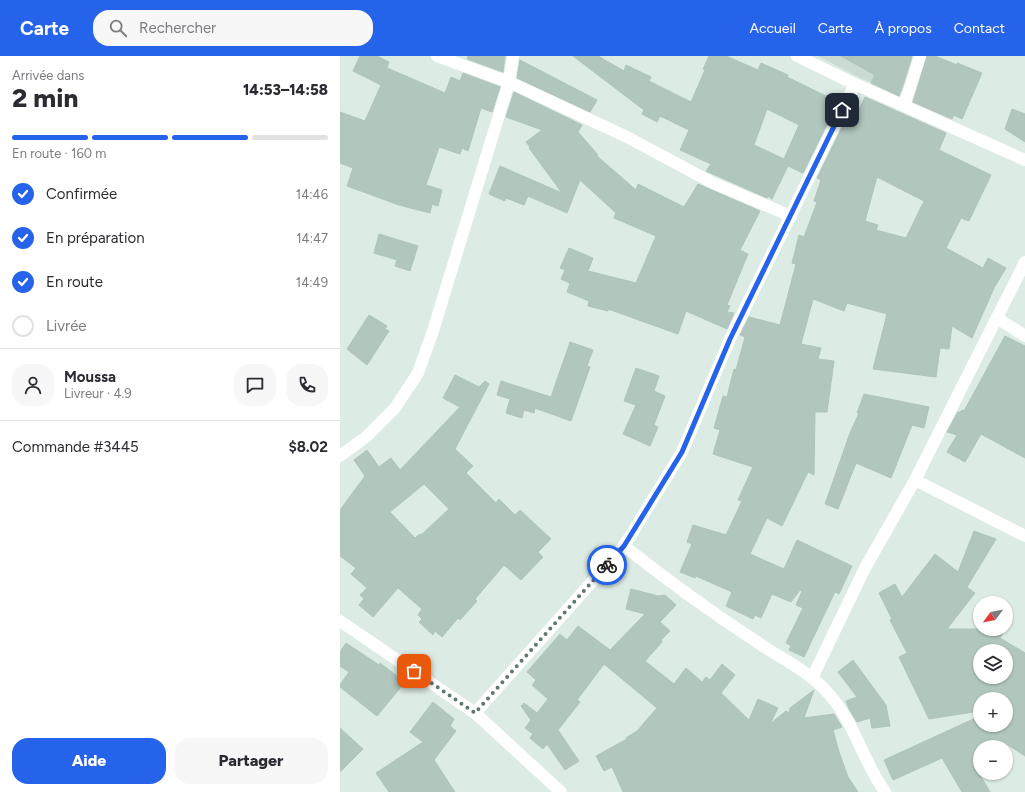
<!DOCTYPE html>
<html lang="fr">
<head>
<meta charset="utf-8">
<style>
	:root { --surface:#fff; --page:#f7f7f7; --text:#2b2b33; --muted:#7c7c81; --line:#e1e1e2; --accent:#2563eb }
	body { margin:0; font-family:Figtree,sans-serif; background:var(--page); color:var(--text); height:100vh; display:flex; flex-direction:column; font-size:15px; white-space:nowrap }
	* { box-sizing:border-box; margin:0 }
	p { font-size:13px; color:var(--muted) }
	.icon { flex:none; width:22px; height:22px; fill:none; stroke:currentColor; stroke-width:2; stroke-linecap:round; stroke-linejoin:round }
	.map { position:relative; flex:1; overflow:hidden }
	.side { display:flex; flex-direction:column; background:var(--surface); width:340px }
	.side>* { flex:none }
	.needle { width:26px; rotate:238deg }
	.fabs { position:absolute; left:633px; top:540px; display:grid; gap:8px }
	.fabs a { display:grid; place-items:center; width:40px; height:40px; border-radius:50%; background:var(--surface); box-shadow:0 1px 3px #0004; font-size:20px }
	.pin { position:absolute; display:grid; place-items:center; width:34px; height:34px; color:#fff; margin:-17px; border-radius:8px; box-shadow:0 2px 6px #0006 }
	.courier { position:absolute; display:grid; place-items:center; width:40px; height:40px; margin:-20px; border:3px solid #2563eb; border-radius:50%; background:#fff; color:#222; box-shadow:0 1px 5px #0007 }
	.head em { font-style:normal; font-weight:800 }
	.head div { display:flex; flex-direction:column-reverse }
	.head { display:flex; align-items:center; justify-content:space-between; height:68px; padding:0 12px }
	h1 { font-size:26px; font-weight:800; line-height:30px }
	.bar { display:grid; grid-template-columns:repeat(4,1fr); gap:6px 4px; align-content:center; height:48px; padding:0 12px }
	.bar i { height:5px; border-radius:3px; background:var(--line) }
	.bar .selected { background:var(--accent) }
	.bar p { grid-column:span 4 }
	.line { display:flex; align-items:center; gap:10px; padding:0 12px; border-top:1px solid var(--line) }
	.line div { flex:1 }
	.round { display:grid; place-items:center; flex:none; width:42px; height:42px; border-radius:16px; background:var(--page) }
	ol { padding:0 12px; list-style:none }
	li { display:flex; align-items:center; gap:12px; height:44px }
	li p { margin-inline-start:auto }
	li .icon { padding:4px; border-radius:50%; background:var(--accent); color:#fff; stroke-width:4 }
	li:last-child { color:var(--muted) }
	li i { width:22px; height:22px; border:2px solid var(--line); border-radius:50% }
	.action { display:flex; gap:8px; margin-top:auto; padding:8px 12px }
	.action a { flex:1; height:46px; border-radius:16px; background:var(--accent); color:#fff; font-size:16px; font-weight:800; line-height:46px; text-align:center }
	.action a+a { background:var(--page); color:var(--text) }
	header { display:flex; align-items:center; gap:24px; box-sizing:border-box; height:56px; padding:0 20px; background:var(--accent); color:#fff }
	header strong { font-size:19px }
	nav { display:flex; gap:22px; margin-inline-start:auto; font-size:14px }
	.search { width:280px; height:36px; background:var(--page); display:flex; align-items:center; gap:10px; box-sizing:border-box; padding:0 14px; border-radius:16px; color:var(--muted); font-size:15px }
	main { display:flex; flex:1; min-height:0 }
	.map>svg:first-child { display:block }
	.built { fill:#cadbd2 }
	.building { fill:#b1c6bc; stroke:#aec5ba; fill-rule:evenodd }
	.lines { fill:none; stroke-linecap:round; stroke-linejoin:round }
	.minor { stroke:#fff; stroke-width:12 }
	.done { stroke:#60796f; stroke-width:4; stroke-dasharray:0 7.2 }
	.route { stroke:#2563eb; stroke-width:5 }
</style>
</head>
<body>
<header>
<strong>Carte</strong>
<div class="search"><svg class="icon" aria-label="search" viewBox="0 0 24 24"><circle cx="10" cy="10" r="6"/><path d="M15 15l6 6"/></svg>Rechercher</div>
<nav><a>Accueil</a><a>Carte</a><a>À propos</a><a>Contact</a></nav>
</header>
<main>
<section class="side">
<div class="head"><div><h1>2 min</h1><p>Arrivée dans</p></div><em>14:53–14:58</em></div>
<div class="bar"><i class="selected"></i><i class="selected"></i><i class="selected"></i><i></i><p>En route · 160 m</p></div>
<ol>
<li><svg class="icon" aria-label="check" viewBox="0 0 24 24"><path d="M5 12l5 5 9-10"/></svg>Confirmée<p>14:46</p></li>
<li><svg class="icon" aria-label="check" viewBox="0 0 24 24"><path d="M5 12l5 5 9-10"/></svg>En préparation<p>14:47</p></li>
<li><svg class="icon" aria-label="check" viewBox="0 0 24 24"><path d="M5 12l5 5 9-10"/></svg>En route<p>14:49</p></li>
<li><i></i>Livrée</li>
</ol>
<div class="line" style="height:72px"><a class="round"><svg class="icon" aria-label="person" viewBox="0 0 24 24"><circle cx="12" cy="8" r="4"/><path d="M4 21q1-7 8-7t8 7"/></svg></a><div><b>Moussa</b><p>Livreur · 4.9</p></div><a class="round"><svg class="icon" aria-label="chat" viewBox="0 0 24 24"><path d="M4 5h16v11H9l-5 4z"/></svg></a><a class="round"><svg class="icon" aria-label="phone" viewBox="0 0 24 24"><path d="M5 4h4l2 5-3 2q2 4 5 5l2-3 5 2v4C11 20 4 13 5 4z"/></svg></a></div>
<div class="line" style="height:52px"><div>Commande #3445</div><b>$8.02</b></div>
<div class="action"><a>Aide</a><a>Partager</a></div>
</section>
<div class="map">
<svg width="685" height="736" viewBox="0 0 685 736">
	<rect width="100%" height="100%" fill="#dcebe3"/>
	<!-- built -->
	<path class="built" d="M 478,0 L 573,0 L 563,36 L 524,24 Z"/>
	<!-- building -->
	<path class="building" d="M 20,0 L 37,0 L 49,6 L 47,12 L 105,37 L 111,21 L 120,25 L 123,17 L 160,31 L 152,56 L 141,52 L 128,95 L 122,92 L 120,98 L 99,91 L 86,129 L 102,134 L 98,150 L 92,148 L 90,157 L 59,149 L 7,130 L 13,112 L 0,107 L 0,56 L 25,65 L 41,29 L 13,15 Z
		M 128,0 L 165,0 L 163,16 L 127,3 Z
		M 233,0 L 258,0 L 284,15 L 286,9 L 311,21 L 309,25 L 351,46 L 365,14 L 363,13 L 369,0 L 386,0 L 418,14 L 421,7 L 448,19 L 447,21 L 498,46 L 463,117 L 448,110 L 432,143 L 428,140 L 427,142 L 366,115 L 371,108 L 340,94 L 349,74 L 320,60 L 317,66 L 302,58 L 304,54 ZM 427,53 L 459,69 L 444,103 L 414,89 Z
		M 501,0 L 572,0 L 559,40 L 531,27 L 535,19 Z
		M 587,0 L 595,0 L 617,9 L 617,7 L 642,17 L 622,63 L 614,59 L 612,63 L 573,46 Z
		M 180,4 L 257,44 L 250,56 L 177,22 Z
		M 174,36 L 242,69 L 238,76 L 258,99 L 257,100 L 296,134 L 298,128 L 344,151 L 358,128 L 420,155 L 400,194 L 408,198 L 387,249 L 390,250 L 387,256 L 394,257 L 387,273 L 346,255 L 338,278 L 268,253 L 268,255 L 248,250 L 249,245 L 227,236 L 230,227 L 221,223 L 225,214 L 220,212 L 229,192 L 253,202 L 248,215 L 296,227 L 316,180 L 274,162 L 276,157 L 240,124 L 227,157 L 188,140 L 184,149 L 166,142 L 165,145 L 149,138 L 160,110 L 222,137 L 189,92 L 190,91 L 186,86 L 202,74 L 166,61 Z
		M 525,41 L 606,77 L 599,94 L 651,119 L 629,165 L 621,162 L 606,192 L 643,212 L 648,202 L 666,212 L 654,232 L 632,282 L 612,270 L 609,293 L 600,292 L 596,321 L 533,313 L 547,258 L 507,247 L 504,255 L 473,243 L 461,288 L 481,292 L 478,303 L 494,305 L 487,356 L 475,356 L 474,419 L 468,416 L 442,470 L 427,462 L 410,498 L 444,513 L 457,484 L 512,510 L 499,538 L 495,536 L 464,601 L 449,594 L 451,590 L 446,587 L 463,552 L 456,549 L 462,535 L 460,534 L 451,546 L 432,538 L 421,562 L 415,559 L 413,563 L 386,550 L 392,536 L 356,520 L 355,522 L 340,516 L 352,488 L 347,486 L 353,469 L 386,479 L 402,445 L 398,444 L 413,411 L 373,398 L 380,374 L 374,372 L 383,340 L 387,341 L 394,313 L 396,314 L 405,281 L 400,279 L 409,261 L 440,269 L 456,208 L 452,207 L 459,179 L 464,181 L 477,146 L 474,145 L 481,124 L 477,122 L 511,53 L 518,56 ZM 537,121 L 584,145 L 566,182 L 536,174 L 538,169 L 525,165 Z
		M 672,53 L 685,58 L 685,86 L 665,73 Z
		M 39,178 L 78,190 L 70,215 L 55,210 L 57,204 L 34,197 Z
		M 29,259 L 47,270 L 45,273 L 49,275 L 27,309 L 7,293 Z
		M 665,280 L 685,290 L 685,402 L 641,378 L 625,406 L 607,396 L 617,379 L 607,376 L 618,356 L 620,356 L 622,354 L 624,355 Z
		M 230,286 L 253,294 L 247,310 L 250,311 L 231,365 L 195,352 L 194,357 L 184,354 L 182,362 L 166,357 L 170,343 L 157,339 L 161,325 L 211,341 Z
		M 296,312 L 319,320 L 314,335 L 325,340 L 314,369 L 318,371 L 310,390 L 283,378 L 296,349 L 284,345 Z
		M 115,319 L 139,331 L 145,325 L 149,328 L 115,393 L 133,410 L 126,417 L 156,447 L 159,443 L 175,459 L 180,454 L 211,483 L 198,496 L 203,501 L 181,524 L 164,509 L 135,543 L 137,545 L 120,564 L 118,562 L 102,581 L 95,575 L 93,579 L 79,566 L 82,563 L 78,559 L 82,553 L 58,532 L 33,561 L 19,549 L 24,543 L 20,539 L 27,532 L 11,518 L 16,512 L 0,500 L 0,454 L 25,420 L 14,404 L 27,394 L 39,411 L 51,402 L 60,414 L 120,351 L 103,342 ZM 84,428 L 109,453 L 81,479 L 80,478 L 75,482 L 50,456 Z
		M 524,338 L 589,351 L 584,372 L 572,369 L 551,422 L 516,407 L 498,453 L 485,448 L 510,377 L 519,357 L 517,357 Z
		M 634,475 L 656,483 L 627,531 L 635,537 L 607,573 L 665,573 L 660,582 L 685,597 L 685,700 L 662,685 L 653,691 L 640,691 L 640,719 L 650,736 L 622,736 L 602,702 L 553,724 L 544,704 L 640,660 L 640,669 L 666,669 L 666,643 L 640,643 L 640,655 L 589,663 L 559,601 L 567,597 L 550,564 L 552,563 L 539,537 L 555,528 L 562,541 L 595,498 L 618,516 ZM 640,595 L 666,595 L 666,621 L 640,621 Z
		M 291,533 L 318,540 L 325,539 L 336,549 L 320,566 L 330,575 L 321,584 L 322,586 L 305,605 L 334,628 L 346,612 L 362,626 L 366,621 L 370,624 L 382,608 L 395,619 L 381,637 L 409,664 L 418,643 L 438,652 L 430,668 L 446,655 L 449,657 L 450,652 L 474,634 L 464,662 L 494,658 L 502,671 L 493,674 L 499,696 L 508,721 L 518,736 L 283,736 L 272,711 L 264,715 L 256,700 L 287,683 L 286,682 L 297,675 L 317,652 L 264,608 L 237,644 L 240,646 L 218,674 L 239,705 L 225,714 L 207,688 L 203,693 L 190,682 L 193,678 L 185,672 L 191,664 L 181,650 L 184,647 L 197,657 L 208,643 L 192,629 L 196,624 L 187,616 L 220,578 L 227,584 L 238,570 L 270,594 L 305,558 L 286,553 Z
		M 6,587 L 39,609 L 40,607 L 65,626 L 37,660 L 0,631 L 0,629 L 9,616 L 0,610 L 0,596 Z
		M 513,604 L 546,649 L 550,670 L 532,672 L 530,662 L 517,666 L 509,653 L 506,645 L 517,641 L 498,616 Z
		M 93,646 L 114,663 L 110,670 L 116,675 L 94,704 L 115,736 L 49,736 L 36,717 L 83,686 L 70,676 Z
		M 0,672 L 23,693 L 0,716 Z"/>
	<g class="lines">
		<!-- minor -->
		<path class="minor" d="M 97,0 L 169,26 L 287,81 L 373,127 L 451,160
			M 457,0 L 515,28 L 685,104
			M 564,50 L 580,0
			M 657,262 L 685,280
			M 0,400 L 26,381 L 55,352 L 78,317 L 93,275 L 169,26 L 173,0
			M 575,424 L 685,480
			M 284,490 C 327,524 371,556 417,586 C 440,602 469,615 488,637 C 514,665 523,705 545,736
			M 0,565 L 135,657 L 221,736
			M 472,622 L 525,512 L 575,424 L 685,206
			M 135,657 L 284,490 L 342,396 L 390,283 L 515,28"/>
	</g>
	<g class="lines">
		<!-- done -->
		<path class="done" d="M 74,615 L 135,657 L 267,509"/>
		<!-- route -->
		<path class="route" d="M 267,509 L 284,490 L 342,396 L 390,283 L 502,54"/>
	</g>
</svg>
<div class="fabs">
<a><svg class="needle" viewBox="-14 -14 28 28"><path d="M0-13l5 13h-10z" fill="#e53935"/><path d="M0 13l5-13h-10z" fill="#7c7c81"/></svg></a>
<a><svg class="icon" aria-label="layers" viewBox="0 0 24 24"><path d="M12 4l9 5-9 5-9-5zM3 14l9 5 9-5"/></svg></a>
<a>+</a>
<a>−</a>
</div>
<div class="pin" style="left:74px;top:615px;background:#ea580c"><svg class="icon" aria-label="bag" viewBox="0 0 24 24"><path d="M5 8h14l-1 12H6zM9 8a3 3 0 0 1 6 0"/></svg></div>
<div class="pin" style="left:502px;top:54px;background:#1f2937"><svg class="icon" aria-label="home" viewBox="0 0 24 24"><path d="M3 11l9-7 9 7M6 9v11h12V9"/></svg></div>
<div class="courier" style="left:267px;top:509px"><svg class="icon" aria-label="bike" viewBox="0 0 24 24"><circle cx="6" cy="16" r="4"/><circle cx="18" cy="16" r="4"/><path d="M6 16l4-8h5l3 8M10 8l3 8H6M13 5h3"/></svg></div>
</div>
</main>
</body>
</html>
